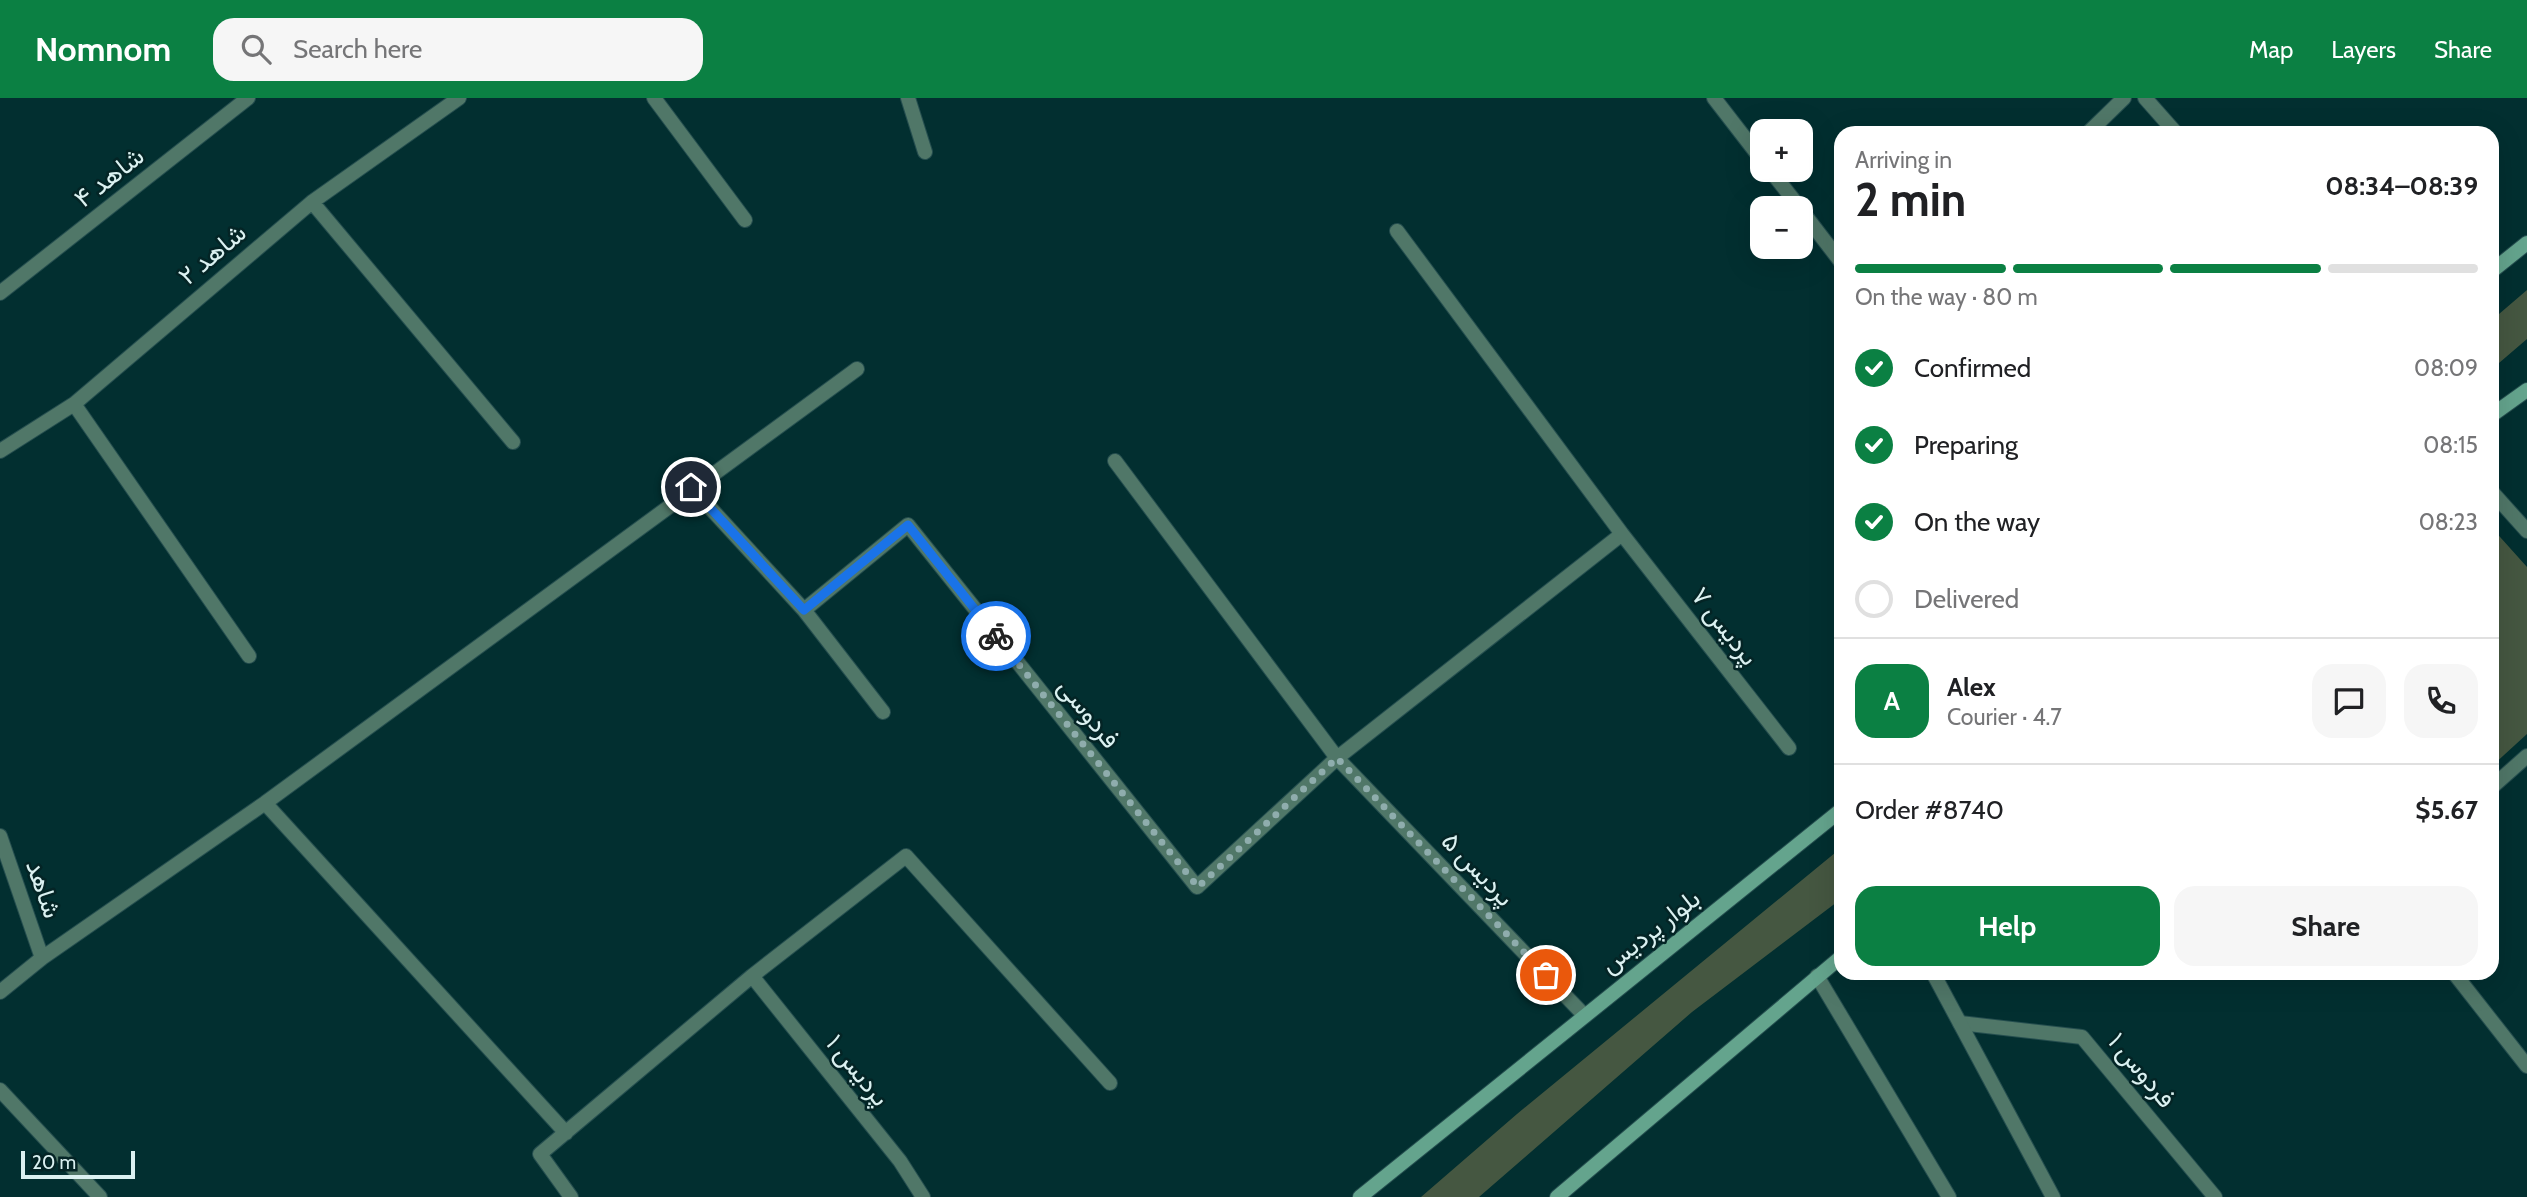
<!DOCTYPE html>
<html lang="en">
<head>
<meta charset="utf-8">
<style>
	:root { --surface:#fff; --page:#f6f6f6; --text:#202124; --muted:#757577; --line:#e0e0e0; --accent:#0b8043 }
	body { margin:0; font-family:Cabin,Vazirmatn,sans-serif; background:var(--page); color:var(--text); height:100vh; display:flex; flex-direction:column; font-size:26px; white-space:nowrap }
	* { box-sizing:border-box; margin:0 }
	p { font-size:23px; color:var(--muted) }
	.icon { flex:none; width:38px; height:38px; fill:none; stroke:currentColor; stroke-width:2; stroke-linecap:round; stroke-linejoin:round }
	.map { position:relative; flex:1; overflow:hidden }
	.drawer { position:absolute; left:1834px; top:28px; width:665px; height:854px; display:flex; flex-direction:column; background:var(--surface); border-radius:21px; box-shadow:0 7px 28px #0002 }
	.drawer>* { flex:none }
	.controls { position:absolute; left:1750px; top:21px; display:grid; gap:14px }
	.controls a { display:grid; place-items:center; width:63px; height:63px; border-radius:14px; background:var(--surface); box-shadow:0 7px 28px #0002; font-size:35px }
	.scale { position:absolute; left:21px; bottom:18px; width:114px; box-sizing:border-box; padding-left:7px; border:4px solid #dbf1f1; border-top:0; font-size:19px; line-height:24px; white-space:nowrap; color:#dbf1f1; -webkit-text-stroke:5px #042425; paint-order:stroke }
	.pin { position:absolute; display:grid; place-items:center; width:60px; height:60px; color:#fff; margin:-30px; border:4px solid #fff; border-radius:50%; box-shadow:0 2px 7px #0007 }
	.courier { position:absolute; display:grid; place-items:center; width:70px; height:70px; margin:-35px; border:5px solid #1a73e8; border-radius:50%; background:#fff; color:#222; box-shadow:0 2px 9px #0007 }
	.overview em { font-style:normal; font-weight:800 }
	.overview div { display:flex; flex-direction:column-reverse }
	.overview { display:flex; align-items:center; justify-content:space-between; height:119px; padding:0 21px }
	h1 { font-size:46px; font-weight:800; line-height:52px }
	.bar { display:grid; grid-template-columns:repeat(4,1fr); gap:10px 7px; align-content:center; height:84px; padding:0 21px }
	.bar i { height:9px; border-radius:5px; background:var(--line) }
	.bar .selected { background:var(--accent) }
	.bar p { grid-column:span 4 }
	.line { display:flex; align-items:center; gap:18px; padding:0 21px; border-top:2px solid var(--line) }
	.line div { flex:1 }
	.round { display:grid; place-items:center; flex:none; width:74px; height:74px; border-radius:21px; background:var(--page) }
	ol { padding:0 21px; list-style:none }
	li { display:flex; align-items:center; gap:21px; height:77px }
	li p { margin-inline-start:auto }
	li .icon { padding:7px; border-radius:50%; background:var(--accent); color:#fff; stroke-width:4 }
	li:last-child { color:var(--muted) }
	li i { width:38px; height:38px; border:4px solid var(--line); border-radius:50% }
	.primary-button { display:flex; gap:14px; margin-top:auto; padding:14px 21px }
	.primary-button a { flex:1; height:80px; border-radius:21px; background:var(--accent); color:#fff; font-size:28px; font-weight:800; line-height:80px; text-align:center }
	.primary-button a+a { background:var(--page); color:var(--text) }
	header { display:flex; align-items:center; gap:42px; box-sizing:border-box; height:98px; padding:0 35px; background:var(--accent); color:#fff }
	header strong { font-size:33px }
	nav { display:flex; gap:38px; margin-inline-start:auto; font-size:24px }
	.search { width:490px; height:63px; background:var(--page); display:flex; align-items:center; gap:18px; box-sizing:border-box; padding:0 24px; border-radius:21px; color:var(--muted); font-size:26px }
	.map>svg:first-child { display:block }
	.green { fill:#455741 }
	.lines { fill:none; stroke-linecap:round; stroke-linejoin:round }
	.minor-casing { stroke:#254e4f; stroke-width:16 }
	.tertiary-casing { stroke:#254e4f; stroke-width:16 }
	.secondary-casing { stroke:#254e4f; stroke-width:16 }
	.minor { stroke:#507768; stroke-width:14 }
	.tertiary { stroke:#507768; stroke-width:14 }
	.secondary { stroke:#64a48d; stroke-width:14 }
	.done { stroke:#8fadad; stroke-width:7; stroke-dasharray:0 12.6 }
	.route { stroke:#1a73e8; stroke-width:9 }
	.labels { text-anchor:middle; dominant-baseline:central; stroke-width:5; stroke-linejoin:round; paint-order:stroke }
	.street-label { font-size:26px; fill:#dbf1f1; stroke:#042425 }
</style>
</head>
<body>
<header>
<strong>Nomnom</strong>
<div class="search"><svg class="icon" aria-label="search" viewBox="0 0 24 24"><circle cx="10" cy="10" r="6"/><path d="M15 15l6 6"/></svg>Search here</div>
<nav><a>Map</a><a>Layers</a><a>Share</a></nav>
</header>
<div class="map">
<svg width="2527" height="1099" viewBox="0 0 2527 1099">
	<rect width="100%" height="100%" fill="#022f30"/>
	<!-- green -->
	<path class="green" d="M 2527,192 L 2527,241 L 2492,271 L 2492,222 Z
		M 2492,430 L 2527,469 L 2527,636 L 2492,668 Z
		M 1841,750 L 1841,801 L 1692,914 L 1479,1099 L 1421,1099 L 1517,1016 Z"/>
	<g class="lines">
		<!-- minor casing -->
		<g class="minor-casing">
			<path id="minor" d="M 654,0 L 745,122
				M 908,0 L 925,54
				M 1714,0 L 1762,62
				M 2145,0 L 2176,35
				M 2088,35 L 2124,0
				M 1770,72 L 1800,110
				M 312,104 L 513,344
				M 1801,112 L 1841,164
				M 1397,133 L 1622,436 L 1789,650
				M 0,195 L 248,0
				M 74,306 L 249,558
				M 0,353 L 74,306 L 312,104 L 459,0
				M 1115,363 L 1337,660 L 1584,917
				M 691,389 L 804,512 L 883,614
				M 2492,394 L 2527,433
				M 804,512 L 908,427 L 1197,789 L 1337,660 L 1622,436
				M 2492,689 L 2527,658
				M 265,705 L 566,1035
				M 0,738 L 42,860
				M 2454,875 L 2527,968
				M 752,878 L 900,1063 L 923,1099
				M 0,894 L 42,860 L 265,705 L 857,271
				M 1960,925 L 2082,939 L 2215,1099
				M 571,1099 L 540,1056 L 752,878 L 906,758 L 1110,985"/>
		</g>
		<!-- tertiary casing -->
		<g class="tertiary-casing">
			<path id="tertiary" d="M 1933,875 L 2053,1099
				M 1817,878 L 1949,1099
				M 0,992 L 100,1099"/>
		</g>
		<!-- secondary casing -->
		<g class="secondary-casing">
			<path id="secondary" d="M 2492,173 L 2527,145
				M 2492,317 L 2527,292
				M 1360,1099 L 1841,712
				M 1557,1099 L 1841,859"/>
		</g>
		<!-- minor -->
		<use href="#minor" class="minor"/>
		<!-- tertiary -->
		<use href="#tertiary" class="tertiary"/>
		<!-- secondary -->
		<use href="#secondary" class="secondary"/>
	</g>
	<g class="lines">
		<!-- done -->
		<path class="done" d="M 996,538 L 1198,789 L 1337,660 L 1546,877"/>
		<!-- route -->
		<path class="route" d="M 691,389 L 804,512 L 908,427 L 996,538"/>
	</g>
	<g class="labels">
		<!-- street labels -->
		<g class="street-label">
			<text transform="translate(109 79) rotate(-38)">شاهد ۴</text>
			<text transform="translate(212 156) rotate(-40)">شاهد ۲</text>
			<text transform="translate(1725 528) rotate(52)">پردیس ۷</text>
			<text transform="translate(1089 615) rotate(51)">فردوسی</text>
			<text transform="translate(1478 771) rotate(46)">پردیس ۵</text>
			<text transform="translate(44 791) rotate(71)">شاهد</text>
			<text transform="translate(1650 833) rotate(-38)">بلوار پردیس</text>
			<text transform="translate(858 972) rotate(51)">پردیس ۱</text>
			<text transform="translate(2142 972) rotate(50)">فردوس ۱</text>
		</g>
	</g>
</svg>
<div class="controls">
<a>+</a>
<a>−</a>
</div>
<div class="scale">20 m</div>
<div class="pin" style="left:1546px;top:877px;background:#ea580c"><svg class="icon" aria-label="bag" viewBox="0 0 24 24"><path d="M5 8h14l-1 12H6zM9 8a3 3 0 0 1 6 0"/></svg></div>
<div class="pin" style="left:691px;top:389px;background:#1f2937"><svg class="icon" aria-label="home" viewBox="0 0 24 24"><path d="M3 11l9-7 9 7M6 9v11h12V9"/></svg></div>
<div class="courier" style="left:996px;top:538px"><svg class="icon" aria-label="bike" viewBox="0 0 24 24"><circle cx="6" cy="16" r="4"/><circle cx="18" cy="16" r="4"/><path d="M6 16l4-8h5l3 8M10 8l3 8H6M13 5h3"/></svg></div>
<section class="drawer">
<div class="overview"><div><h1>2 min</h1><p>Arriving in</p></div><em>08:34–08:39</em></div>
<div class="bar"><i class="selected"></i><i class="selected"></i><i class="selected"></i><i></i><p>On the way · 80 m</p></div>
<ol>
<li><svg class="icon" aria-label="check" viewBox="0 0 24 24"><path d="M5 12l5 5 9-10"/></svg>Confirmed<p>08:09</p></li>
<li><svg class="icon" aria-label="check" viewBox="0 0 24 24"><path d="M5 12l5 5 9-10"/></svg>Preparing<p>08:15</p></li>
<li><svg class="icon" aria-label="check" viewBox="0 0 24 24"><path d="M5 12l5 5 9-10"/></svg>On the way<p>08:23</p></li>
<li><i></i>Delivered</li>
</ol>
<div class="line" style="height:126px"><b class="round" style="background:var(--accent);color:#fff">A</b><div><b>Alex</b><p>Courier · 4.7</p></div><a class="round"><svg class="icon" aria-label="chat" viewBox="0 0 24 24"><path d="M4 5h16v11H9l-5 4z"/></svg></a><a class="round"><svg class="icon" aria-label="phone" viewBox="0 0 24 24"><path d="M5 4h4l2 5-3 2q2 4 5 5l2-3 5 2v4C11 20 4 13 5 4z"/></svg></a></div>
<div class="line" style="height:91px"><div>Order #8740</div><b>$5.67</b></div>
<div class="primary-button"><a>Help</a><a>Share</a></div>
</section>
</div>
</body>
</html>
